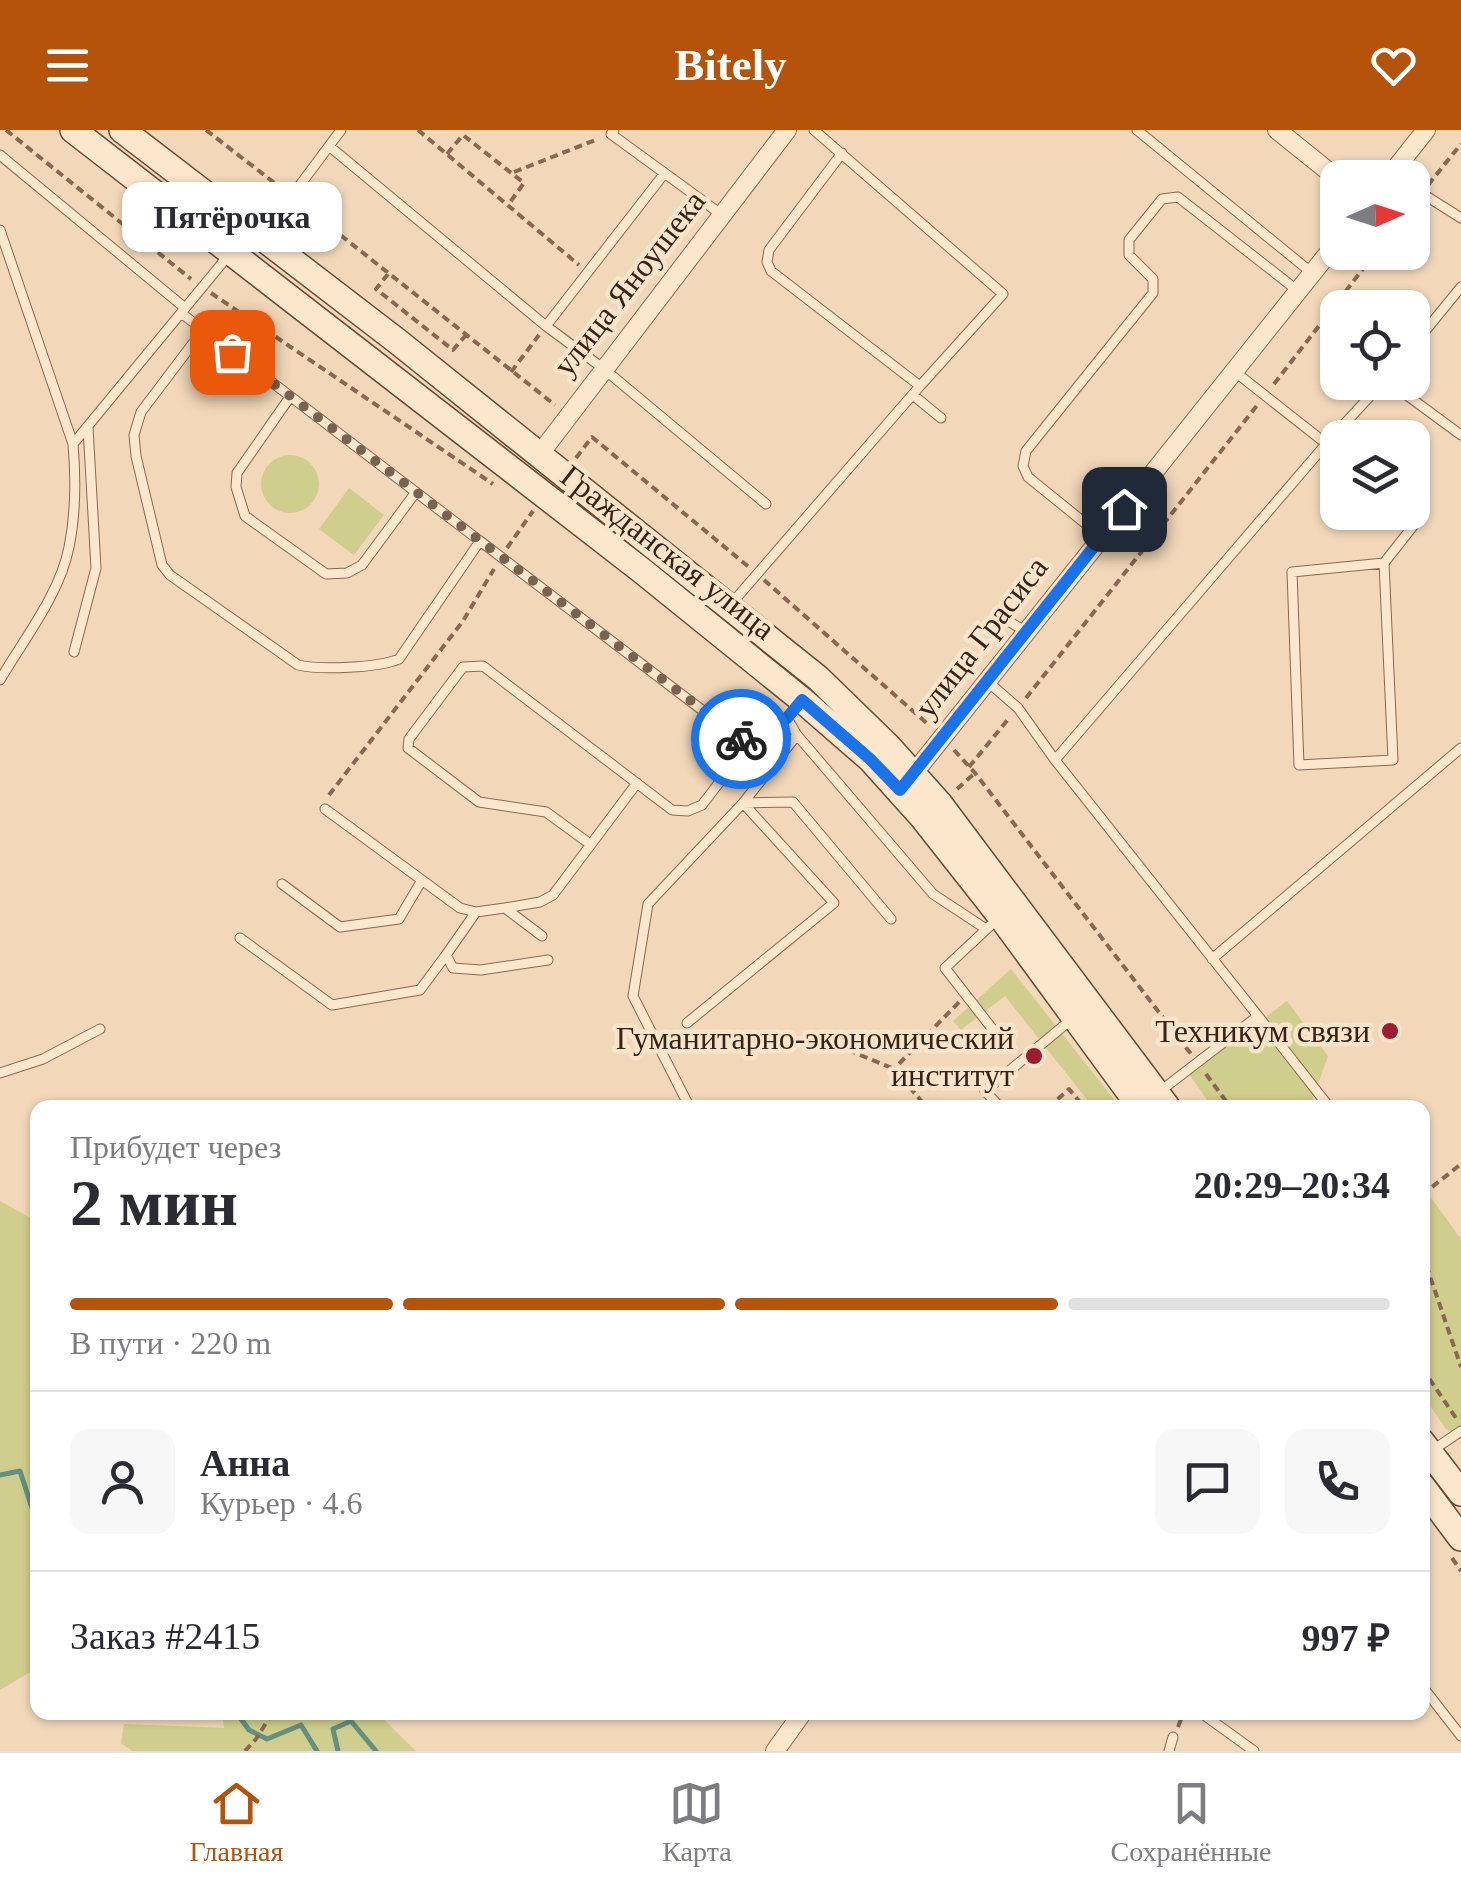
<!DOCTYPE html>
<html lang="ru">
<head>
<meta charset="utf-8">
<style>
	:root { --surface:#fff; --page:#f7f7f7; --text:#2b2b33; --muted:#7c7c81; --line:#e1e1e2; --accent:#b45309 }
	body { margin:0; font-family:"Times New Roman",serif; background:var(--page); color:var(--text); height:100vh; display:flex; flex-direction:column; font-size:38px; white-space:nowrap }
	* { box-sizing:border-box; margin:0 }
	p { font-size:32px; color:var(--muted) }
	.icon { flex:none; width:55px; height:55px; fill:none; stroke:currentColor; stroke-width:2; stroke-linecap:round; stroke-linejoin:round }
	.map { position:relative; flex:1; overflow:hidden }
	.details { position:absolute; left:30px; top:970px; width:1400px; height:620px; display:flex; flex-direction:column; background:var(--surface); border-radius:20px; box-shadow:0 2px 8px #0004 }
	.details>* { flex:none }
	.needle { width:65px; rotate:87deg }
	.tools { position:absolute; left:1320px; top:30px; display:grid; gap:20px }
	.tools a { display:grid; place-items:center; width:110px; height:110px; border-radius:20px; background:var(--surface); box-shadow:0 2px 8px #0004; font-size:50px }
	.pin { position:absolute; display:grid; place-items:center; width:85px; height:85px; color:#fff; margin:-42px; border-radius:20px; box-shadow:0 5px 15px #0006 }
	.courier { position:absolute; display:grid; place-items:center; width:100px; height:100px; margin:-50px; border:8px solid #1a73e8; border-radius:50%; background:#fff; color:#222; box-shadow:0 2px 12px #0007 }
	.bubble { position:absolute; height:70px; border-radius:20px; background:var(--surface); box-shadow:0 2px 8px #0004; font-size:32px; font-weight:700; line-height:70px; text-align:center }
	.head em { font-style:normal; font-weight:700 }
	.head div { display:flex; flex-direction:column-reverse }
	.head { display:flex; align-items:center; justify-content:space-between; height:170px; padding:0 40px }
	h1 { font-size:65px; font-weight:700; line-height:75px }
	.bar { display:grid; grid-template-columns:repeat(4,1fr); gap:15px 10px; align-content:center; height:120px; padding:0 40px }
	.bar i { height:12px; border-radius:8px; background:var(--line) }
	.bar .active { background:var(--accent) }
	.bar p { grid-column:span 4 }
	.line { display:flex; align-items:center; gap:25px; padding:0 40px; border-top:2px solid var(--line) }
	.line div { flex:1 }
	.round { display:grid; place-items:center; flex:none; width:105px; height:105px; border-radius:20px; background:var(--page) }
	header { display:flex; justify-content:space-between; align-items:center; height:130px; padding:0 40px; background:var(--accent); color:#fff; font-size:45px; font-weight:700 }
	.tabs { display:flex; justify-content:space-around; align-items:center; height:140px; border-top:2px solid var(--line); background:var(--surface); font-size:28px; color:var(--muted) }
	.tabs a { display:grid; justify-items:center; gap:5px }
	.tabs .active { color:var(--accent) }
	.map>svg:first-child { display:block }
	.green { fill:#d0ce8c }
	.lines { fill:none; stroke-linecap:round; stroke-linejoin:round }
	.stream { stroke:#658f7f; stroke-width:5 }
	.lane-casing { stroke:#8a6752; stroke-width:11 }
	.street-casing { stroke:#8a6752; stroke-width:20 }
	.secondary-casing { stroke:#6b4836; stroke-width:28 }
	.path { stroke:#8a6752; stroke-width:4; stroke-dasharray:8 5; stroke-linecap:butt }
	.lane { stroke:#fce7cc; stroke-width:9 }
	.street { stroke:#fce7cc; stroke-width:18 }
	.secondary { stroke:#fce7cc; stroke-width:25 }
	.done { stroke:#786251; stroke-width:10; stroke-dasharray:0 18 }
	.route { stroke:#1a73e8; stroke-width:12 }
	.poi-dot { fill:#9e1c31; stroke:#f9e4c9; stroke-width:4 }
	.labels { text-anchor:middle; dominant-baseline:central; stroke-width:9; stroke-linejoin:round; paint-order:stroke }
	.street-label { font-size:32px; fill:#372319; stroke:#f9e4c9 }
	.poi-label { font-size:32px; fill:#372319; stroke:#f9e4c9; text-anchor:end }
</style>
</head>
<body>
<header><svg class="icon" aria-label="menu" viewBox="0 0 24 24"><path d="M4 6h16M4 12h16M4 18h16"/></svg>Bitely<svg class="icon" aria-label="heart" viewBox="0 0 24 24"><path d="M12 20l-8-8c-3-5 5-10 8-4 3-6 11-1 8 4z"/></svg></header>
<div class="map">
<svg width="1461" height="1621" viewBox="0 0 1461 1621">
	<rect width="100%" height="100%" fill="#f2d8b9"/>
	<!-- green -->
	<path class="green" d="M261 354a29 29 0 1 1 58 0a29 29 0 1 1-58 0Z
		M 349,358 L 384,385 L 354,425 L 319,399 Z
		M 1011,839 L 1120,977 L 1093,977 L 1005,866 L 961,900 L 953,891 Z
		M 1287,871 L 1328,926 L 1312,971 L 1303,977 L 1212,977 L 1189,944 Z
		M 1422,1062 L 1432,1069 L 1461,1109 L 1461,1308 L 1446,1299 L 1423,1266 Z
		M 0,1071 L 38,1092 L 37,1538 L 0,1560 Z
		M 376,1582 L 416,1621 L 132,1621 L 121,1613 L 124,1594 L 224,1598 L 222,1583 Z"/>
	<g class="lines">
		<!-- stream -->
		<path class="stream" d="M 0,1345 L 20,1341 L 32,1378 L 38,1380
			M 236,1582 L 249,1600 L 267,1609 L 301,1595 L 317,1621
			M 338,1621 L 333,1599 L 351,1591 L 376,1621"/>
		<!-- lane casing -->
		<g class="lane-casing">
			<path id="lane" d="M 614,0 L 611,4 L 722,85
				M 814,0 L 1003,164 L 920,256 L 771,141 L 767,132 L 769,120 L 842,23
				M 1137,0 L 1312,143
				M 329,16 L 546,196
				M 0,25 L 185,178
				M 664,44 L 546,196 L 604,239 L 766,374
				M 1412,57 L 1461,88
				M 0,100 L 73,314
				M 262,106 L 341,0
				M 181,183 L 480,411 L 399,529 C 378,538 320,540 298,535 L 170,445 L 162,435 L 136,326 L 134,305 L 141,282 L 203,200
				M 1412,217 L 1461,157
				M 1234,241 L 1338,323
				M 1389,252 L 1461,305
				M 913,265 L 941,288
				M 290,267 L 237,343 L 236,357 L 245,386 L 326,444 L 347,443 L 362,435 L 416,362
				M 1102,407 L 1028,347 L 1023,336 L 1026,321 L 1153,163 L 1153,149 L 1129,125 L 1129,110 L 1162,69 L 1178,67 L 1298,161
				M 480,411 L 748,615
				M 1384,433 L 1292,442 L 1299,635 L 1393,630 L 1384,433 L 1417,391 L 1407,382
				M 732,473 L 920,256
				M 1007,490 L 1026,502
				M 74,522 L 96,438 L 88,297
				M 0,550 C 24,509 60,464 69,417 C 76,383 76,349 73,314 L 228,126
				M 987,551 L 1018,578 L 1055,630 L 1258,886 L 1159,962
				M 787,588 L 797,605 L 933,764 L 986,799
				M 1055,630 L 1326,314 L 1383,252
				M 325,679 L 460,778 L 476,782 L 446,825 L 453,838 L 481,840 L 548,830
				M 590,714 L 546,682 L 479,672 L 408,618 L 409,609 L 463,537 L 483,536 L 672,680 L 688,681 L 702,675 L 748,615 L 787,588 L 801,570
				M 282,754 L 340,797 L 399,789 L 422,750
				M 476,782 L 505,778
				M 991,795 L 945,838 L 994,901
				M 542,806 L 505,778 L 540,772 L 553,765 L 637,653
				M 240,808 L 332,875 L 420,860 L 446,825
				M 1212,829 L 1461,618
				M 1258,886 L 1330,978
				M 687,893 L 834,773 L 743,673 L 797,605
				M 0,943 L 43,929 L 100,899
				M 690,978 L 633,866 L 648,774 L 743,673 L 793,672 L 891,789
				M 1001,978 L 985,961 L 1073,888
				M 1430,1322 L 1461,1301
				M 1422,1556 L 1461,1606
				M 1200,1582 L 1254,1621
				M 1169,1621 L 1173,1607"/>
		</g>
		<!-- street casing -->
		<g class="street-casing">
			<path id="street" d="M 1277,0 L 1338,49
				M 1388,48 L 1426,0
				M 539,325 L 787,0
				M 914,643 L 1338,111
				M 775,1621 L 803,1582"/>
		</g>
		<!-- secondary casing -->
		<g class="secondary-casing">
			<path id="secondary" d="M 73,0 L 641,440 L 802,570 L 870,629 L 923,688 L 1001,787 L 1141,978
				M 122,0 L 397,211 L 818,548 L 889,617 L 939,673 L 1168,978
				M 1422,1312 L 1461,1363
				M 1422,1356 L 1461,1408"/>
		</g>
		<!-- path -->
		<path class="path" d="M 6,0 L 191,149
			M 206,0 L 281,58
			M 418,0 L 579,135
			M 447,24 L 463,5 L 524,53 L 508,75
			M 514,42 L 598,9
			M 1428,55 L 1461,14
			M 300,73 L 555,275
			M 388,144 L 376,159 L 453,220 L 466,205
			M 211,163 L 493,354
			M 511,242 L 539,205
			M 1274,254 L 1376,122
			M 576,328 L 592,307 L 750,438
			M 507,418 L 533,381
			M 764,450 L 930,596
			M 1026,568 L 1259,273
			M 954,620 L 975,643 L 1191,924
			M 969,637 L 1010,587
			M 957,659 L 975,643
			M 329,665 L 463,491 L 494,439
			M 824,910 L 894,939
			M 1206,944 L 1231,978
			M 923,973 L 894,939 L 959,872
			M 1048,978 L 1069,959 L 1085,978
			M 1422,1065 L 1461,1034
			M 1422,1123 L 1461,1237
			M 1422,1238 L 1456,1288
			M 1452,1428 L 1461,1441
			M 1178,1597 L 1184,1582
			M 245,1621 L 256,1609 L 273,1582"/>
		<!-- lane -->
		<use href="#lane" class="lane"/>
		<!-- street -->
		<use href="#street" class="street"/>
		<!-- secondary -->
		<use href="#secondary" class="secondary"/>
	</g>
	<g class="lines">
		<!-- done -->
		<path class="done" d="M 232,222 L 741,609"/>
		<!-- route -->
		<path class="route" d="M 741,609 L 748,615 L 787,588 L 802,570 L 870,629 L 900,660 L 1124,379"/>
	</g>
	<!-- markers -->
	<g class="poi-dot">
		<circle cx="1390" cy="901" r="10"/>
		<circle cx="1034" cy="926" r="10"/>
	</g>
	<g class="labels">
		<!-- street labels -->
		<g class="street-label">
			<text transform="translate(629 153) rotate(-52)">улица Яноушека</text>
			<text transform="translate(668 422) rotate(38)">Гражданская улица</text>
			<text transform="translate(981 507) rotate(-52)">улица Грасиса</text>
		</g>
		<!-- poi labels -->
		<g class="poi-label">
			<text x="1370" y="901">Техникум связи</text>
			<text x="1014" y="908">Гуманитарно-экономический<tspan x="1014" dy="37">институт</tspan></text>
		</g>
	</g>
</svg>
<div class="tools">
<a><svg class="needle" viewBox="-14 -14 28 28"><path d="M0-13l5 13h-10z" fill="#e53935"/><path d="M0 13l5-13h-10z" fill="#7c7c81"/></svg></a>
<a><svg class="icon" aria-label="locate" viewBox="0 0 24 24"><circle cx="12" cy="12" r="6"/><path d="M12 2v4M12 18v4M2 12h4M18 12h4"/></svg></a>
<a><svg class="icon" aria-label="layers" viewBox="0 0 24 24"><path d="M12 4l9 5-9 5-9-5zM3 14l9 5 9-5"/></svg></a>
</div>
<div class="pin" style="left:232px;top:222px;background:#ea580c"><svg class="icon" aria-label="bag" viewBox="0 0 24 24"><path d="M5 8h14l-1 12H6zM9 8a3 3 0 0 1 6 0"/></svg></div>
<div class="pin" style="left:1124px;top:379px;background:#1f2937"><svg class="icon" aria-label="home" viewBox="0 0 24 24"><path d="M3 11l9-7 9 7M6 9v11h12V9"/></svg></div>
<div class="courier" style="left:741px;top:609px"><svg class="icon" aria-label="bike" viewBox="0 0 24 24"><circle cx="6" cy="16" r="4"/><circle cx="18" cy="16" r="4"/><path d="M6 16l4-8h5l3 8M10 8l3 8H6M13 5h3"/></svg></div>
<div class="bubble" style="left:122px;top:52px;width:220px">Пятёрочка</div>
<section class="details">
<div class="head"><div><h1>2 мин</h1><p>Прибудет через</p></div><em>20:29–20:34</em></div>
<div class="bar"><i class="active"></i><i class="active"></i><i class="active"></i><i></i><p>В пути · 220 m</p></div>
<div class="line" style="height:180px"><a class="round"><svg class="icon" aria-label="person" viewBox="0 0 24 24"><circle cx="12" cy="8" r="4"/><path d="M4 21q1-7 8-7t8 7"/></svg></a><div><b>Анна</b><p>Курьер · 4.6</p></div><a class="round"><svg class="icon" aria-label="chat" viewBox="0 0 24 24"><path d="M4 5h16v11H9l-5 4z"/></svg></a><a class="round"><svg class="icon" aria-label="phone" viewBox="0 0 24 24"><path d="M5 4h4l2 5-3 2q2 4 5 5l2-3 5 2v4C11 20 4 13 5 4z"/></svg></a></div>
<div class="line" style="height:130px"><div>Заказ #2415</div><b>997 ₽</b></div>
</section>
</div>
<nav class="tabs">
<a class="active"><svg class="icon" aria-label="home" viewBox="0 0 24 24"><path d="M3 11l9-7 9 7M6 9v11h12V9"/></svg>Главная</a>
<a><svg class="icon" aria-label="map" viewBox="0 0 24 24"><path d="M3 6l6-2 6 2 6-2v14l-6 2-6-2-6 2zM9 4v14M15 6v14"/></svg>Карта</a>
<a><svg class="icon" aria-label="saved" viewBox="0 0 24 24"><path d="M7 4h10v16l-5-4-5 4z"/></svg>Сохранённые</a>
</nav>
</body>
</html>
